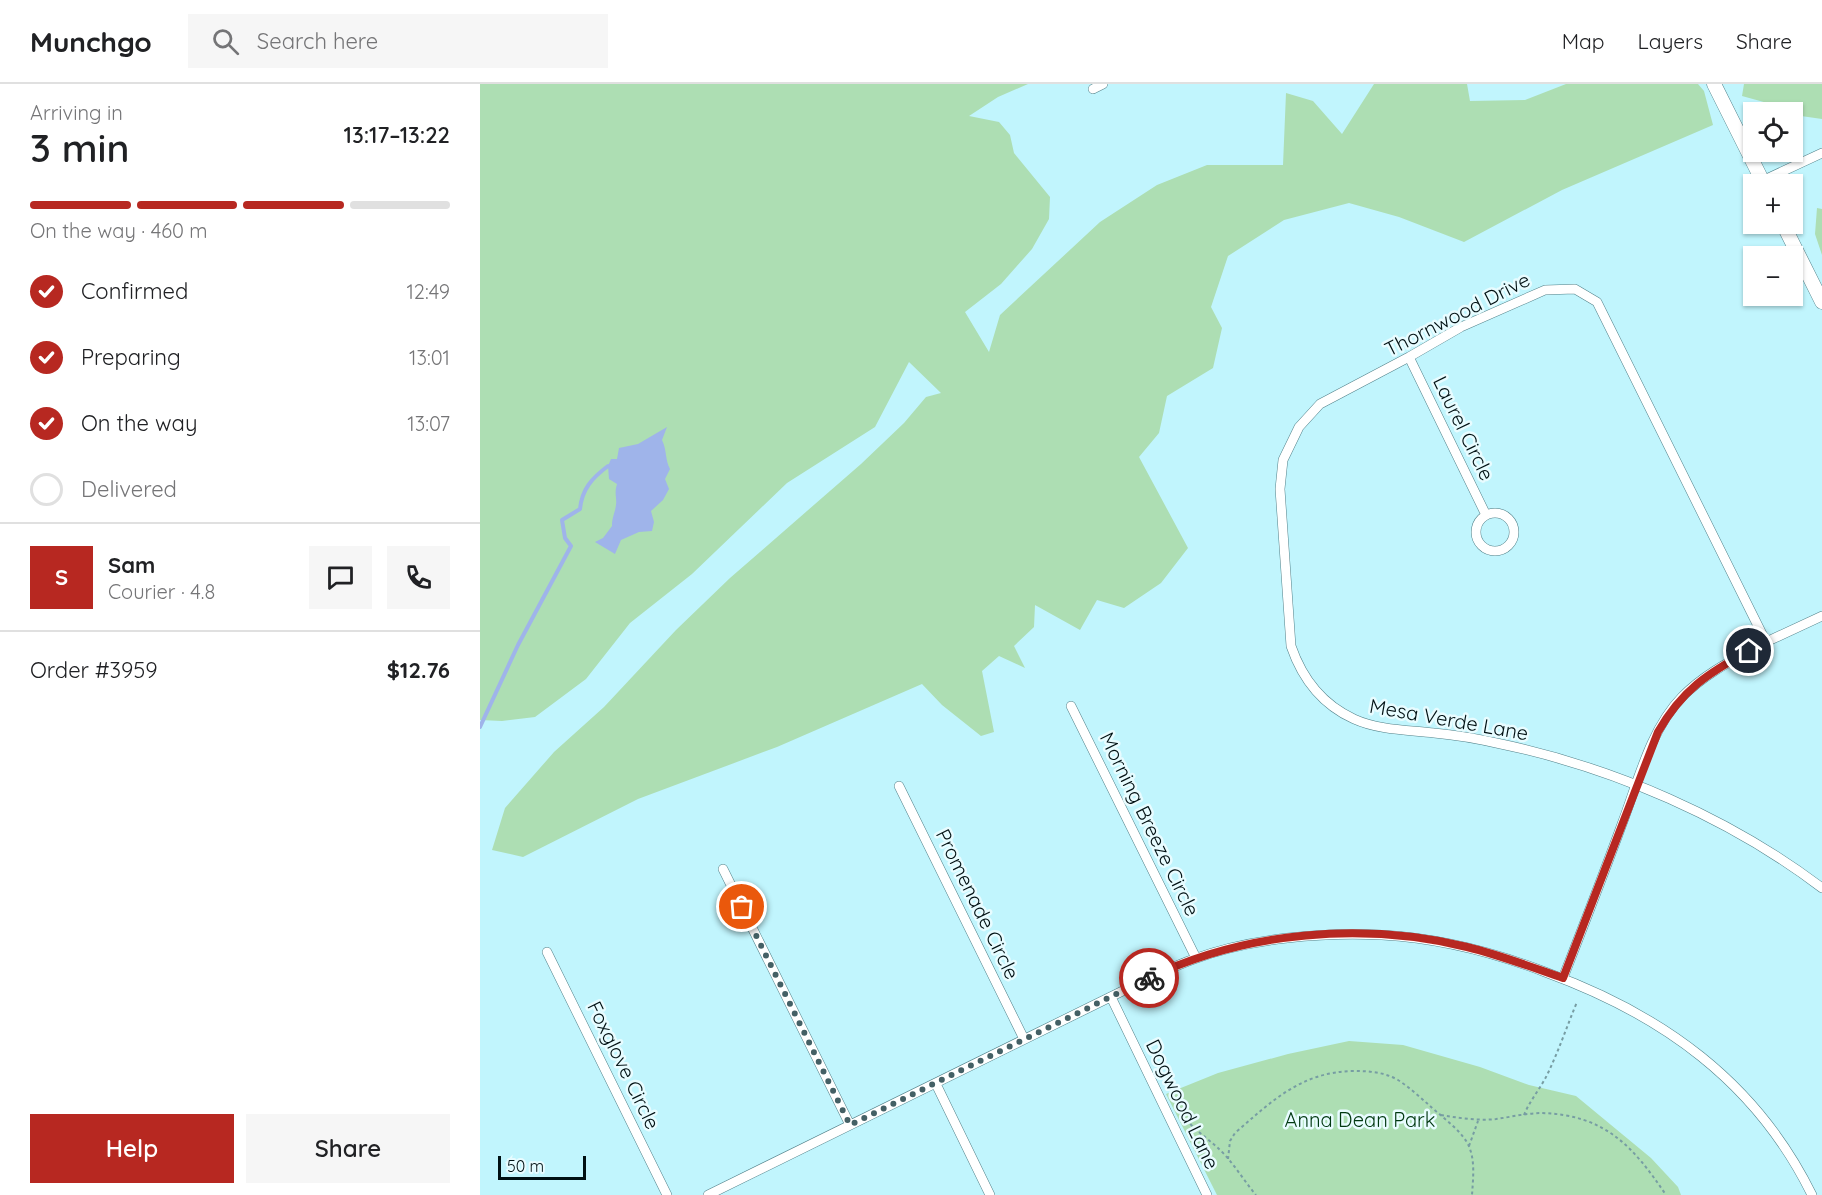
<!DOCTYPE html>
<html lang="en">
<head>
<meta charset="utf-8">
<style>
	:root { --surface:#fff; --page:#f6f6f6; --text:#202124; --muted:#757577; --line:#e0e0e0; --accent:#b72821 }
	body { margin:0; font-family:Quicksand,sans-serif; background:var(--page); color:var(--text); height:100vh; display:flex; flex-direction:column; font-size:22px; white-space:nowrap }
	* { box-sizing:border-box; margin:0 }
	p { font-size:20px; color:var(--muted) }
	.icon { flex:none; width:33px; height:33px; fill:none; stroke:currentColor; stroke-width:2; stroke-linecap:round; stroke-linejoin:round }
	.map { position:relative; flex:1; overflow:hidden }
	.sheet { display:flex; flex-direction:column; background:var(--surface); width:480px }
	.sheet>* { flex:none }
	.tools { position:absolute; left:1263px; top:18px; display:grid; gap:12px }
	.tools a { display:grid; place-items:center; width:60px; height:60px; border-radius:0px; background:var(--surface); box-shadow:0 2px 4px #0004; font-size:30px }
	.scale { position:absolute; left:18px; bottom:15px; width:88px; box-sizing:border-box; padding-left:6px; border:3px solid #001013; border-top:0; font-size:16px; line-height:21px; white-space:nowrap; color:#001013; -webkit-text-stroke:4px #e8fcff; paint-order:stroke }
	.pin { position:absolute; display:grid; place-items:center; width:51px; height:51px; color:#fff; margin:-26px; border:3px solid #fff; border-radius:50%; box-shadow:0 2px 6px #0007 }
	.courier { position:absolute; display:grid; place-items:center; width:60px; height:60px; margin:-30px; border:4px solid #b72821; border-radius:50%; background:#fff; color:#222; box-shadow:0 2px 8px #0007 }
	.summary em { font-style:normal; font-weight:600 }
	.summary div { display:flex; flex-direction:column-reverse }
	.summary { display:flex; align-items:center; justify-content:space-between; height:102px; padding:0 30px }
	h1 { font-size:39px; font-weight:600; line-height:45px }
	.bar { display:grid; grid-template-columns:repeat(4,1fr); gap:9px 6px; align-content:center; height:72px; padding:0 30px }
	.bar i { height:8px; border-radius:4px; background:var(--line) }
	.bar .active { background:var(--accent) }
	.bar p { grid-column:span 4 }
	.line { display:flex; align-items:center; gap:15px; padding:0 30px; border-top:2px solid var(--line) }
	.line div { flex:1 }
	.round { display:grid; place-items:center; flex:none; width:63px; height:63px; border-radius:0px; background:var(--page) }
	ol { padding:0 30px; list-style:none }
	li { display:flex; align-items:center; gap:18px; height:66px }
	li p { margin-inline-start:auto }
	li .icon { padding:6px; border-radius:50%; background:var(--accent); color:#fff; stroke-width:4 }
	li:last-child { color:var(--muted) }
	li i { width:33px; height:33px; border:3px solid var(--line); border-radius:50% }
	.primary-button { display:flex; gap:12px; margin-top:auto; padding:12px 30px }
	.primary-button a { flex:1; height:69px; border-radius:0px; background:var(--accent); color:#fff; font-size:24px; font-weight:600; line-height:69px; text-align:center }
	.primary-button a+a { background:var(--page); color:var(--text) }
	header { display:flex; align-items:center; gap:36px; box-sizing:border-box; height:84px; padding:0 30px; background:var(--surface); border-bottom:2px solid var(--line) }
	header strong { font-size:28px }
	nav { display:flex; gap:33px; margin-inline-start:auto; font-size:21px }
	.search { width:420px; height:54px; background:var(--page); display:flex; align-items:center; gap:15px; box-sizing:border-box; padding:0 21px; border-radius:0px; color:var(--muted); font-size:22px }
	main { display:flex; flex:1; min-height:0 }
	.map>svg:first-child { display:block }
	.green { fill:#addeb3 }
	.water { fill:#9fb4ea }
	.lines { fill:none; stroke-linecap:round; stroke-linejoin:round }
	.stream { stroke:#9fb4ea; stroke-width:4 }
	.street-casing { stroke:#518189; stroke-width:10 }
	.secondary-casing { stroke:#518189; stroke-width:15 }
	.path { stroke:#779da3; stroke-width:2; stroke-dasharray:3 3; stroke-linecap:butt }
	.street { stroke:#fff; stroke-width:9 }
	.secondary { stroke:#fff; stroke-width:14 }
	.done { stroke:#446065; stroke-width:6; stroke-dasharray:0 10.8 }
	.route { stroke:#b72821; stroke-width:8 }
	.labels { text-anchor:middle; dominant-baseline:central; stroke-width:5; stroke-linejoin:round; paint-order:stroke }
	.street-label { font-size:20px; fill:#001013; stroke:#e8fcff }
	.park-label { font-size:20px; fill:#003810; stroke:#e8fcff }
</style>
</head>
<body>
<header>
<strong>Munchgo</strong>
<div class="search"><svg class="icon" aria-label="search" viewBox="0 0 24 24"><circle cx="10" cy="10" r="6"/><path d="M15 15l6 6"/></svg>Search here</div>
<nav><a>Map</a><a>Layers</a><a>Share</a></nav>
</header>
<main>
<section class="sheet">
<div class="summary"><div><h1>3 min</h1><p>Arriving in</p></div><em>13:17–13:22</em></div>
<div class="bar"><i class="active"></i><i class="active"></i><i class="active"></i><i></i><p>On the way · 460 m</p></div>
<ol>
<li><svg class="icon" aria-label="check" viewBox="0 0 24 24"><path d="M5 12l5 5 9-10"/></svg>Confirmed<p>12:49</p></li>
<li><svg class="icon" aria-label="check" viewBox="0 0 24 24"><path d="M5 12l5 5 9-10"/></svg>Preparing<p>13:01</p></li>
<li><svg class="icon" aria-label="check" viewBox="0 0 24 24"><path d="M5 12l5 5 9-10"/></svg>On the way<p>13:07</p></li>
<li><i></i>Delivered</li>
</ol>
<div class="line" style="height:108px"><b class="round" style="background:var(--accent);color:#fff">S</b><div><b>Sam</b><p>Courier · 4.8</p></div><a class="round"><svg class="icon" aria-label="chat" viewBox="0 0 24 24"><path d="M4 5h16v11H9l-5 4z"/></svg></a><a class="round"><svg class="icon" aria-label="phone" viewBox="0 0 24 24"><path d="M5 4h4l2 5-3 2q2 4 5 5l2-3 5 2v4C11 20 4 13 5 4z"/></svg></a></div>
<div class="line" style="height:78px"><div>Order #3959</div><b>$12.76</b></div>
<div class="primary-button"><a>Help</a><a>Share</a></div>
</section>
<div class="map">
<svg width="1342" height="1111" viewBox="0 0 1342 1111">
	<rect width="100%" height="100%" fill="#c1f5fd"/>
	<!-- green -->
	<path class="green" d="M 0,0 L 548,0 L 518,13 L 489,32 L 519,38 L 530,51 L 534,69 L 570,113 L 569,135 L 552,165 L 521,200 L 485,228 L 509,268 L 520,231 L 620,138 L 677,101 L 727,81 L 803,81 L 806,9 L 833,17 L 862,50 L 894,0 L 987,0 L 990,17 L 1045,16 L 1086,0 L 1218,0 L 1224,7 L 1233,41 L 1082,106 L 984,158 L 919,133 L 869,119 L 804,136 L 748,172 L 731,223 L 742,244 L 733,284 L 687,312 L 679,349 L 659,373 L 708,464 L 681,499 L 644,524 L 617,516 L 600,546 L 555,521 L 554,543 L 534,562 L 545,584 L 519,572 L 502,587 L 514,648 L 501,652 L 462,621 L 442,600 L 297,663 L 158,715 L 43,773 L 12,766 L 25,724 L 74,668 L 124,623 L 196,546 L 250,494 L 381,380 L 424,339 L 446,313 L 461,309 L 429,278 L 395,343 L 307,399 L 212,490 L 150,539 L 106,595 L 55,633 L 22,637 L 0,636 Z
		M 1264,0 L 1342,0 L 1342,35 L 1321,32 L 1302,23 L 1262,12 Z
		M 1337,124 L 1342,125 L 1342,171 L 1335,150 Z
		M 869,957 L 923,961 L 1000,983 L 1049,1001 L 1096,1012 L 1171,1074 L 1198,1103 L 1201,1111 L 737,1111 L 686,1010 L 738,989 L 808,970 Z"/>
	<!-- water -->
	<path class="water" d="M 187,343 L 182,356 C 187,366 185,376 190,385 L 185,395 L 189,405 L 183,416 L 171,427 L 174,438 L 172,447 L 159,448 L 141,456 L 135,470 L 115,458 L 123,454 L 132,442 C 132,433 135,429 136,421 C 137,413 134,410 137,400 L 129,395 L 128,382 L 131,375 L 137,375 L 139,364 L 158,360 Z"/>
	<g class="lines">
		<!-- stream -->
		<path class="stream" d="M 0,643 L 38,561 L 91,462 L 85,454 L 82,436 L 100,425 C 102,405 112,394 128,382"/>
		<!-- street casing -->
		<g class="street-casing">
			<path id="street" d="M 613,5 L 623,0
				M 1282,97 L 1342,69
				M 929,273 L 1006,431
				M996 448a19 19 0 1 1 38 0a19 19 0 1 1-38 0Z
				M 1286,558 L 1342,532
				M 591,622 L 716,874
				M 419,702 L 544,955
				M 243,785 L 370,1041
				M 67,868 L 187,1111
				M 1083,894 C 1103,843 1123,792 1142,740 C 1158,698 1170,646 1202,613 C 1226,588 1257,574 1286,558 L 1117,218 L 1095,205 L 1065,206 L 981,243 L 929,273 L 840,320 L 819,343 L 803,376 L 800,405 L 811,562 C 822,594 841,620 874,635 C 898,646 928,646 954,649 C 977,651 999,655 1021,660 C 1134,684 1250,734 1342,804
				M 631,913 L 727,1111
				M 456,1000 L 510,1111
				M 228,1111 L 673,892 C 687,886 700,880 714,875 C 770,854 844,848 902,851 C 958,854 1013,868 1065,888 C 1181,930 1276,997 1332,1111"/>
		</g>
		<!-- secondary casing -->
		<g class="secondary-casing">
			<path id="secondary" d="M 1234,0 L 1284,100
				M 1303,140 L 1342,218"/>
		</g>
		<!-- path -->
		<path class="path" d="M 694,1015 C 705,1043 725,1050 744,1070 C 756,1083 765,1098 776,1111
			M 961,1031 C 979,1034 998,1037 1016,1035 C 1031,1033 1047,1029 1062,1029 C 1125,1031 1153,1062 1186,1111
			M 1044,1031 C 1050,1016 1061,1004 1068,989 C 1079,966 1087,942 1097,918
			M 989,1062 L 998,1037
			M 748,1075 L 750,1057 L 755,1049 C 792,1017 821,988 873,987 C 889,987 904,988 918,996 C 929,1003 940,1013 950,1022 C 962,1033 985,1049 990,1065 C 995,1079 993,1096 992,1111"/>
		<!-- street -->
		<use href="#street" class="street"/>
		<!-- secondary -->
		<use href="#secondary" class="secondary"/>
	</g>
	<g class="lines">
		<!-- done -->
		<path class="done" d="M 262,823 L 370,1041 L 669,894"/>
		<!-- route -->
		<path class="route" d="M 669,894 C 766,847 884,838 987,863 C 1020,871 1051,883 1083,894 L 1178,648 C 1202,606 1228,589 1269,567"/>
	</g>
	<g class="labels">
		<!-- street labels -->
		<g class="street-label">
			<text transform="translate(977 230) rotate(-27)">Thornwood Drive</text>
			<text transform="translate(984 344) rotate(64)">Laurel Circle</text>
			<text transform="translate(969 635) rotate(10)">Mesa Verde Lane</text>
			<text transform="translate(670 740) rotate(64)">Morning Breeze Circle</text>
			<text transform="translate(498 820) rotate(64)">Promenade Circle</text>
			<text transform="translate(144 981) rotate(64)">Foxglove Circle</text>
			<text transform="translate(703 1020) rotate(64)">Dogwood Lane</text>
		</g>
		<!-- park labels -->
		<g class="park-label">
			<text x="880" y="1035">Anna Dean Park</text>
		</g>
	</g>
</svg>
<div class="tools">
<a><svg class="icon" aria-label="locate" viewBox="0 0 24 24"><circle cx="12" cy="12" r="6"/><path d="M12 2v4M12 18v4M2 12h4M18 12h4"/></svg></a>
<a>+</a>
<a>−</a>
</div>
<div class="scale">50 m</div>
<div class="pin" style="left:262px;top:823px;background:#ea580c"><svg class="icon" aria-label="bag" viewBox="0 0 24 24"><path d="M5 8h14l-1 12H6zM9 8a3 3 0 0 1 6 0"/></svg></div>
<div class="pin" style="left:1269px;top:567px;background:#1f2937"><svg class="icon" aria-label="home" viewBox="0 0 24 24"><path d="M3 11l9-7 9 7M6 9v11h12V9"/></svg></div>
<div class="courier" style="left:669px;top:894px"><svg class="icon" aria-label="bike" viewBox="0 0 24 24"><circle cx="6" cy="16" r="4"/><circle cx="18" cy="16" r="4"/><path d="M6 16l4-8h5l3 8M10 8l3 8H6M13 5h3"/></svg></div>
</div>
</main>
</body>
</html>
